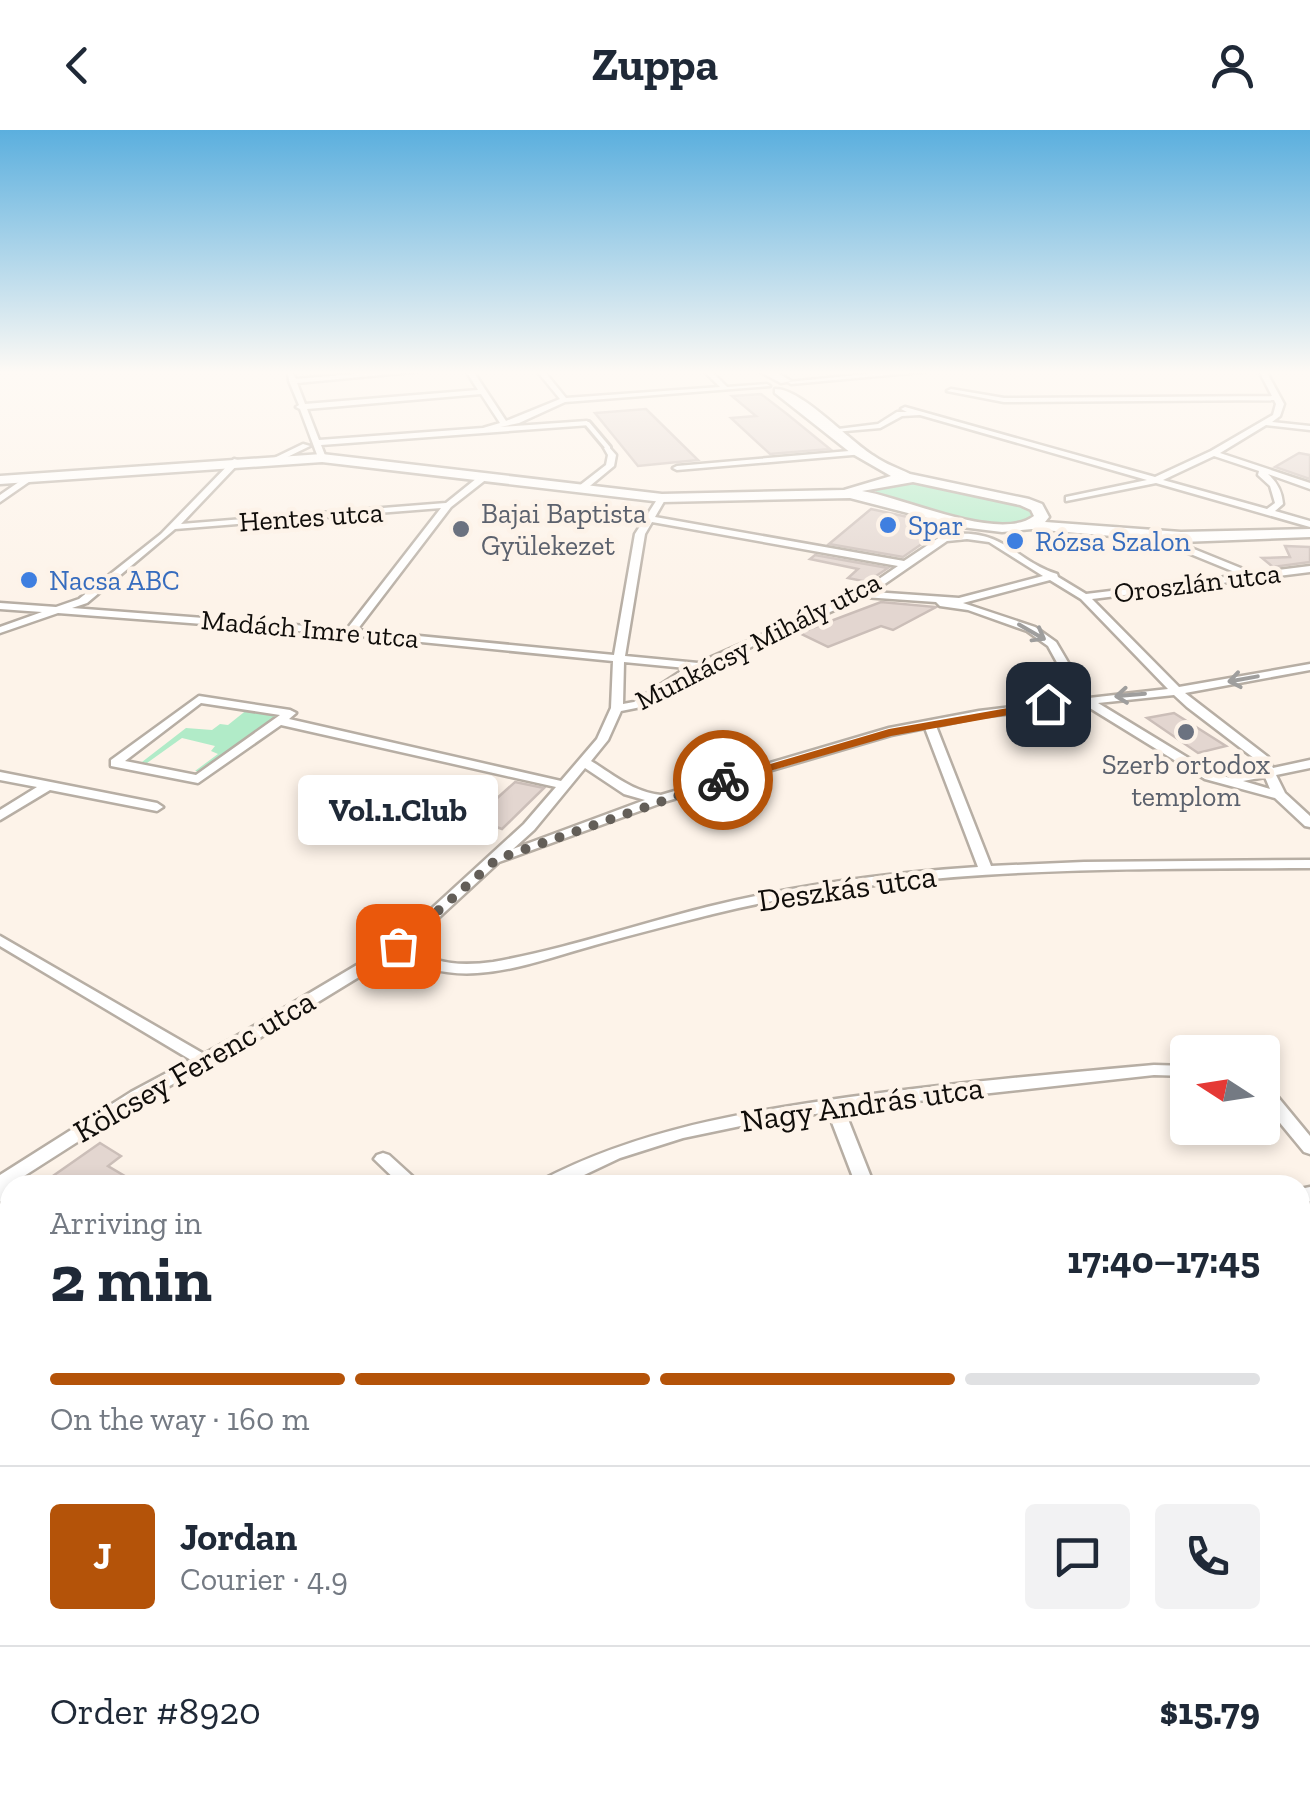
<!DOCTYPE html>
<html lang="en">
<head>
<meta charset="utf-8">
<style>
	:root { --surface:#fff; --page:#f2f2f3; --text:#1f2937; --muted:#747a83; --line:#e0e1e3; --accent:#b45309 }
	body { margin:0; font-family:"Zilla Slab",serif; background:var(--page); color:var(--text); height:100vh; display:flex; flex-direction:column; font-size:38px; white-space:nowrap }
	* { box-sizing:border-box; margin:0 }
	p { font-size:32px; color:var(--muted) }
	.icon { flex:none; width:55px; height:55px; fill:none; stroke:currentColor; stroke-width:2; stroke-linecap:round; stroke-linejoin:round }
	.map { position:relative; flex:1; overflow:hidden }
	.side { position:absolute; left:0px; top:1045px; width:1310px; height:620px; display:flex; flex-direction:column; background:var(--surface); border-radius:30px 30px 0 0; box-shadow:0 5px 15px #0003 }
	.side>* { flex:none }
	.needle { width:65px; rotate:282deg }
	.tools { position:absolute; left:1170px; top:905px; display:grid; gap:20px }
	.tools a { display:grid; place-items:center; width:110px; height:110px; border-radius:10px; background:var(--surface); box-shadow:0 5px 15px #0003; font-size:50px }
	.pin { position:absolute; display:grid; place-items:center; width:85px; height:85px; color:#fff; margin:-42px; border-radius:20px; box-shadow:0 5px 15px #0006 }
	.courier { position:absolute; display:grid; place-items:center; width:100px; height:100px; margin:-50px; border:8px solid #b45309; border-radius:50%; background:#fff; color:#222; box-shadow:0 2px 12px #0007 }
	.bubble { position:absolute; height:70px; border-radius:10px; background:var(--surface); box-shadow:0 5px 15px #0003; font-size:32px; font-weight:800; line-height:70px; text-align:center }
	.summary em { font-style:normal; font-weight:800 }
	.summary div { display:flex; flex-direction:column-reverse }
	.summary { display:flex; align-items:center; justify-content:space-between; height:170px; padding:0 50px }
	h1 { font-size:65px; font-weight:800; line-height:75px }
	.bar { display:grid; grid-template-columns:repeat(4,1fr); gap:15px 10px; align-content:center; height:120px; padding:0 50px }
	.bar i { height:12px; border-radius:8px; background:var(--line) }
	.bar .current { background:var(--accent) }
	.bar p { grid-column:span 4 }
	.line { display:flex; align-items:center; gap:25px; padding:0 50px; border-top:2px solid var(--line) }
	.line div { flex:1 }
	.round { display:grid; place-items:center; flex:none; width:105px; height:105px; border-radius:10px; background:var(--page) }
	header { display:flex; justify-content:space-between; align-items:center; height:130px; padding:0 50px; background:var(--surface); font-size:45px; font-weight:800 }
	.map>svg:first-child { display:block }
	.green { fill:#b1ebc8 }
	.building { fill:#e3d6d0; stroke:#cbbeb8; stroke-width:2.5 }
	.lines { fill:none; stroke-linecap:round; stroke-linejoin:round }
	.pedestrian-casing { stroke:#b7aea4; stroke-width:6 }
	.minor-casing { stroke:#b7aea4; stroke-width:5 }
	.primary-casing { stroke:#b7aea4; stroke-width:5 }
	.pedestrian { fill:#fff; fill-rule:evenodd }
	.minor { fill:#fff; fill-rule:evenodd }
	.primary { fill:#fff; fill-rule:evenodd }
	.oneway { stroke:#9f9e9d }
	.route { fill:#b45309 }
	.done { stroke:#635e58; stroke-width:10; stroke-dasharray:0 18 }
	.shop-dot { fill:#3f7fe0; stroke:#fdf3e9; stroke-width:4 }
	.worship-dot { fill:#6b7280; stroke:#fdf3e9; stroke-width:4 }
	.labels { text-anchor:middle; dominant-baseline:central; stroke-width:9; stroke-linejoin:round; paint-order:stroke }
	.far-worship-label { font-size:28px; fill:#5b616d; stroke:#fdf3e9; text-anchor:start }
	.far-street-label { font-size:28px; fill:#100d0a; stroke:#fdf3e9 }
	.far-shop-label { font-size:28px; fill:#366cbe; stroke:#fdf3e9; text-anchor:start }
	.street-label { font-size:32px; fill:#100d0a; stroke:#fdf3e9 }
</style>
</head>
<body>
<header><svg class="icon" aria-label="back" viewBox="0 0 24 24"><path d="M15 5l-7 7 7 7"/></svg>Zuppa<svg class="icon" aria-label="person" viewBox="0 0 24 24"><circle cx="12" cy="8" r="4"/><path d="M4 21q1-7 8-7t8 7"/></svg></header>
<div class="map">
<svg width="1310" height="1665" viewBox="0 0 1310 1665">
	<rect width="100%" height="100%" fill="#fdf3e9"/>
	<!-- green -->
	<path class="green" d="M 913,350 L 1030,378 L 1034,387 C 1003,412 914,377 877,367 L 875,358 Z
		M 248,579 L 279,584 L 199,641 L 195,641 L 218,624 L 211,621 L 215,616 L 182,608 L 147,633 L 142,632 L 186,598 L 212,600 L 220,594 L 228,595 Z"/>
	<!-- building -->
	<path class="building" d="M 761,264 L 787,284 L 830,319 L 770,324 L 731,288 L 756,286 L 732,266 Z
		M 646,279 L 698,330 L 638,336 L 595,283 Z
		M 1299,323 L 1310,325 L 1310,349 L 1275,337 Z
		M 871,379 L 917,389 L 931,401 L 922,410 L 926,411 L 903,427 L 829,414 Z
		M 1285,416 L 1310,417 L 1310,432 L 1273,437 L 1262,428 L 1290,427 Z
		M 815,425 L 888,438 L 867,452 L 848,448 L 858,439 L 810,429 Z
		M 881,472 L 936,477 L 893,500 L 881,496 L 828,517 L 799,503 Z
		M 1174,583 L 1226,616 L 1198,623 L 1147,588 Z
		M 515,652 L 544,658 L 502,699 L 474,689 Z
		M 100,1013 L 121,1026 L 108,1036 L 140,1055 L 40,1055 Z"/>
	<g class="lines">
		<!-- pedestrian casing -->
		<g class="pedestrian-casing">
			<path id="pedestrian" d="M 585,292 L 589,292 L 610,317 L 610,319 L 606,319 L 585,294 Z"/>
		</g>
		<!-- minor casing -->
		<g class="minor-casing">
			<path id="minor" d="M 388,241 L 422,241 L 297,253 L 305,274 L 478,260 L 466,241 L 473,241 L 506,291 L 560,269 L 537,241 L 544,241 L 566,268 L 720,257 L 704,241 L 711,241 L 727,257 L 767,254 L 770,256 L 565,272 L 519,293 L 500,297 L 587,291 L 590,295 L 321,315 L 326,328 L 319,330 L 300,279 L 296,277 L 299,275 L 289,251 L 288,242 L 292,242 L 296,249 ZM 481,264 L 500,293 L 483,298 L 319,310 L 307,279 Z
				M 897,241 L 931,241 L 791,254 L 788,252 Z
				M 1259,241 L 1266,241 L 1284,274 L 1280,286 L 1272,292 L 1310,296 L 1310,300 L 1266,295 L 1220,323 L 1310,353 L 1310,359 L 1268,344 C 1278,353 1282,362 1283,374 L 1275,381 L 1310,391 L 1310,397 L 1156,353 L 1066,371 L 1066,367 L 1147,350 L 920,285 L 902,286 L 880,298 L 834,302 L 830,300 L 878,294 L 897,282 L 907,282 L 901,279 L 905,277 L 1155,347 L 1211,321 L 1273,285 L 1276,274 L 1274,270 L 1004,272 L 947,261 L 951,259 L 1004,268 L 1272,266 ZM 1214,326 L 1259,341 L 1258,345 L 1270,356 L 1275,373 L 1267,379 L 1163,350 Z
				M 303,314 L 310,316 L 279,331 L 272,329 Z
				M 608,316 L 616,325 L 614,336 L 585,360 L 579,360 L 579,356 L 606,335 L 608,325 L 604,318 Z
				M 861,320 L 864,320 L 864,324 L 677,340 L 673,338 L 677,336 Z
				M 234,329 L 241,331 L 181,394 L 446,373 L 482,344 L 488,344 L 488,348 L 451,377 L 357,500 L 614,525 L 635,404 L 658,368 L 662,365 L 666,368 L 655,387 L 904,431 L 949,401 L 955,401 L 956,404 C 1004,400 1018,432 1057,444 L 1058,447 L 1086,464 L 1242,445 L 1166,414 L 1164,406 L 1169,403 L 1174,406 L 1174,411 L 1253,443 L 1310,436 L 1310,442 L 1092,469 L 1179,557 L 1310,534 L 1310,540 L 1185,563 L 1268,627 L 1273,638 L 1310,630 L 1310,638 L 1276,645 L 1285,663 L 1310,686 L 1310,697 L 1305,696 L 1275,668 L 1205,649 L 1085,575 L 979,587 L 936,596 L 991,736 L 1084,732 L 1310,730 L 1310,738 C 1110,739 908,736 713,784 C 674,794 634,804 595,815 C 533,832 457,865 398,823 L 256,910 L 143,970 L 10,1055 L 7,1058 L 10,1060 L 10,1076 L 0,1071 L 0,1045 L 131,962 L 191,930 L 0,816 L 0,806 L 204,924 L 244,902 L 394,813 L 524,694 L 556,657 L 281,595 L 198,653 L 111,636 L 111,630 L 199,566 L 290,580 L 296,583 L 289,589 L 561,651 L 597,609 L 611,578 L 613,531 L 350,505 L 58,483 L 0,503 L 0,497 L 42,482 L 0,479 L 0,473 L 56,477 L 79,469 L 161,404 ZM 441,378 L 347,499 L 72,478 L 87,473 L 175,399 ZM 652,392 L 898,436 L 860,462 L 698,533 L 625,526 L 645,404 ZM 967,409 L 989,412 L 1043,446 L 959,468 L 873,462 L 947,411 ZM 1050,450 L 1081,469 L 1168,559 L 1089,568 L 1056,512 L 1035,497 L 963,473 ZM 864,467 L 936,472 L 940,476 L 968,480 L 1027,501 L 1048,516 L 1077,569 L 979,581 L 889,598 L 661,665 C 633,662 614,645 591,631 L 608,610 L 621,581 L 641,577 L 692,543 ZM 624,532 L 686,538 L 634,572 L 623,574 ZM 1174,565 L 1187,577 L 1259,632 L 1262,640 L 1230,648 L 1213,643 L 1098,573 ZM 201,573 L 280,585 L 196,645 L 125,631 ZM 925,598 L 978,737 C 887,743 796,755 707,777 C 636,795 565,819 493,832 C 462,836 434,835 408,816 L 499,732 L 667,671 L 891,605 ZM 585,638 L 624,664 L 645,670 L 513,719 L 534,700 ZM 1265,647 L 1270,659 L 1243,651 Z
				M 29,345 L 36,347 L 0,372 L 0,365 Z
				M 0,642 L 157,673 L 163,677 L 157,681 L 50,660 L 0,690 L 0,680 L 37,657 L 0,650 Z
				M 1154,935 L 1188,936 L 1188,946 L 1154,945 L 844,979 L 874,1055 L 856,1055 L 828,982 L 755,993 L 683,1008 L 620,1028 L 563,1055 L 539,1055 L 542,1050 C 638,1000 743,982 850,967 C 951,953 1053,944 1154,935 Z
				M 1262,953 L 1268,955 L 1310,1006 L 1310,1024 L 1304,1022 L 1262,971 Z
				M 383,1023 L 389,1025 L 422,1055 L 401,1055 L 374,1029 L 377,1025 Z
				M 1310,1057 L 1310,1071 L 1300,1073 L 1300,1059 Z
				M 1300,1297 L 1310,1300 L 1310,1319 L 1300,1316 Z
				M 1300,1613 L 1310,1618 L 1310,1652 L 1300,1647 Z
				M 84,1655 L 113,1655 L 109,1665 L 80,1665 Z
				M 585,1655 L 612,1655 L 608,1665 L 581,1665 Z
				M 883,1655 L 909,1655 L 907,1665 L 881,1665 Z"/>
		</g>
		<!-- primary casing -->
		<g class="primary-casing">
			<path id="primary" d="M 759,241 L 774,241 L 791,251 L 781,253 Z
				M 775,259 C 801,258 849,311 874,326 C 885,334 898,338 910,344 L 1029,369 L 1042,374 L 1049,387 L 1045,392 L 1181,402 L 1310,399 L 1310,407 L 1181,412 L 1032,399 L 1002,402 L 962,397 L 850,368 L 662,372 L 322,332 L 0,354 L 0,346 L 322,324 L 662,364 L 844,360 L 891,346 L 851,323 L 775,263 ZM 913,352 L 1020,375 L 1031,380 L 1034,386 C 999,413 903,367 862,361 Z"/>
		</g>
		<!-- pedestrian -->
		<use href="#pedestrian" class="pedestrian"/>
		<!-- minor -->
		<use href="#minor" class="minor"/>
		<!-- primary -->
		<use href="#primary" class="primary"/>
	</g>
	<!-- one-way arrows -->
	<defs><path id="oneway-shaft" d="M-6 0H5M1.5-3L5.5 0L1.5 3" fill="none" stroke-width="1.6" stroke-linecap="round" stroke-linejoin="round" transform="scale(2.5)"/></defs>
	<g class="oneway">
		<use href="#oneway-shaft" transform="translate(1032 502) rotate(30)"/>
		<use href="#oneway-shaft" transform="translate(1243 549) rotate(170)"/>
		<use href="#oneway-shaft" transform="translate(1130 565) rotate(175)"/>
	</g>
	<!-- sky -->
	<linearGradient id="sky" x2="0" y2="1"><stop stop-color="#5bafde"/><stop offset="0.51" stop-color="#fefaf5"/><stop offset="1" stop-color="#fefaf5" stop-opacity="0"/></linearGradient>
	<rect width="1310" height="475" fill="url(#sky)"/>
	<!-- route -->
	<path class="route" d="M 1048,571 L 1053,577 L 891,606 L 728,653 L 716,650 L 889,599 Z"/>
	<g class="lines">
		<!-- done -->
		<path class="done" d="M 398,816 L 497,729 L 723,650"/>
	</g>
	<!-- markers -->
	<g class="shop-dot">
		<circle cx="888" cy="395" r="10"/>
		<circle cx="1015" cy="411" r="10"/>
		<circle cx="29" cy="450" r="10"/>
	</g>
	<g class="worship-dot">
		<circle cx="461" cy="399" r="10"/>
		<circle cx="1186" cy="602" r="10"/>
	</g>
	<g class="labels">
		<!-- far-worship labels -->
		<g class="far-worship-label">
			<text x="481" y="383">Bajai Baptista<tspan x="481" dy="32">Gyülekezet</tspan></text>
			<text x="1186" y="634" text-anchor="middle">Szerb ortodox<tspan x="1186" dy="32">templom</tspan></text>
		</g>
		<!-- far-street labels -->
		<g class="far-street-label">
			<text transform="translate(311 387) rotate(-4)">Hentes utca</text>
			<text transform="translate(1197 453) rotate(-7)">Oroszlán utca</text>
			<text transform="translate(310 499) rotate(5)">Madách Imre utca</text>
			<text transform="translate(758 511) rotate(-27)">Munkácsy Mihály utca</text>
		</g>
		<!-- far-shop labels -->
		<g class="far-shop-label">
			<text x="908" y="395">Spar</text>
			<text x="1035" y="411">Rózsa Szalon</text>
			<text x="49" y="450">Nacsa ABC</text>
		</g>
		<!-- street labels -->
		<g class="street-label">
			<text transform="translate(847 758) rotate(-8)">Deszkás utca</text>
			<text transform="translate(194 936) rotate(-30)">Kölcsey Ferenc utca</text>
			<text transform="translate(862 974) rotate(-8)">Nagy András utca</text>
		</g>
	</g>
</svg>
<div class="tools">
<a><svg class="needle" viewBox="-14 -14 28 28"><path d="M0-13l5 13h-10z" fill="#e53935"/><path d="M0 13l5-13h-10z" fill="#747a83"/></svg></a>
</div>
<div class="pin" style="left:398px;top:816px;background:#ea580c"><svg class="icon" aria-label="bag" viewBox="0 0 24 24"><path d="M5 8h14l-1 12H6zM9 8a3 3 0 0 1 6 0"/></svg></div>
<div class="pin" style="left:1048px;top:574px;background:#1f2937"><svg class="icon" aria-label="home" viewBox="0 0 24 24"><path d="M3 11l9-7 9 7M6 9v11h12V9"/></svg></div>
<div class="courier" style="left:723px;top:650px"><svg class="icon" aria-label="bike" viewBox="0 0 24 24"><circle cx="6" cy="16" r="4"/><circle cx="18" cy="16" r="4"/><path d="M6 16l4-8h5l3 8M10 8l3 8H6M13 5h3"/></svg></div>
<div class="bubble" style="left:298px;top:645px;width:200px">Vol.1.Club</div>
<section class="side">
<div class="summary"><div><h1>2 min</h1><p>Arriving in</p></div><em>17:40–17:45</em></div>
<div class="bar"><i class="current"></i><i class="current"></i><i class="current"></i><i></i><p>On the way · 160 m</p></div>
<div class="line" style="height:180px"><b class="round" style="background:var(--accent);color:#fff">J</b><div><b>Jordan</b><p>Courier · 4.9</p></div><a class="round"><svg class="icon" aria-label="chat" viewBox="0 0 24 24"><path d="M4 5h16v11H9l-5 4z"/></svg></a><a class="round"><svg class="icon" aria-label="phone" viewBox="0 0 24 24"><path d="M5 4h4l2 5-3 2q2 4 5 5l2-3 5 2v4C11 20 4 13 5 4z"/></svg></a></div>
<div class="line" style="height:130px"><div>Order #8920</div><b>$15.79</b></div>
</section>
</div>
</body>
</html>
